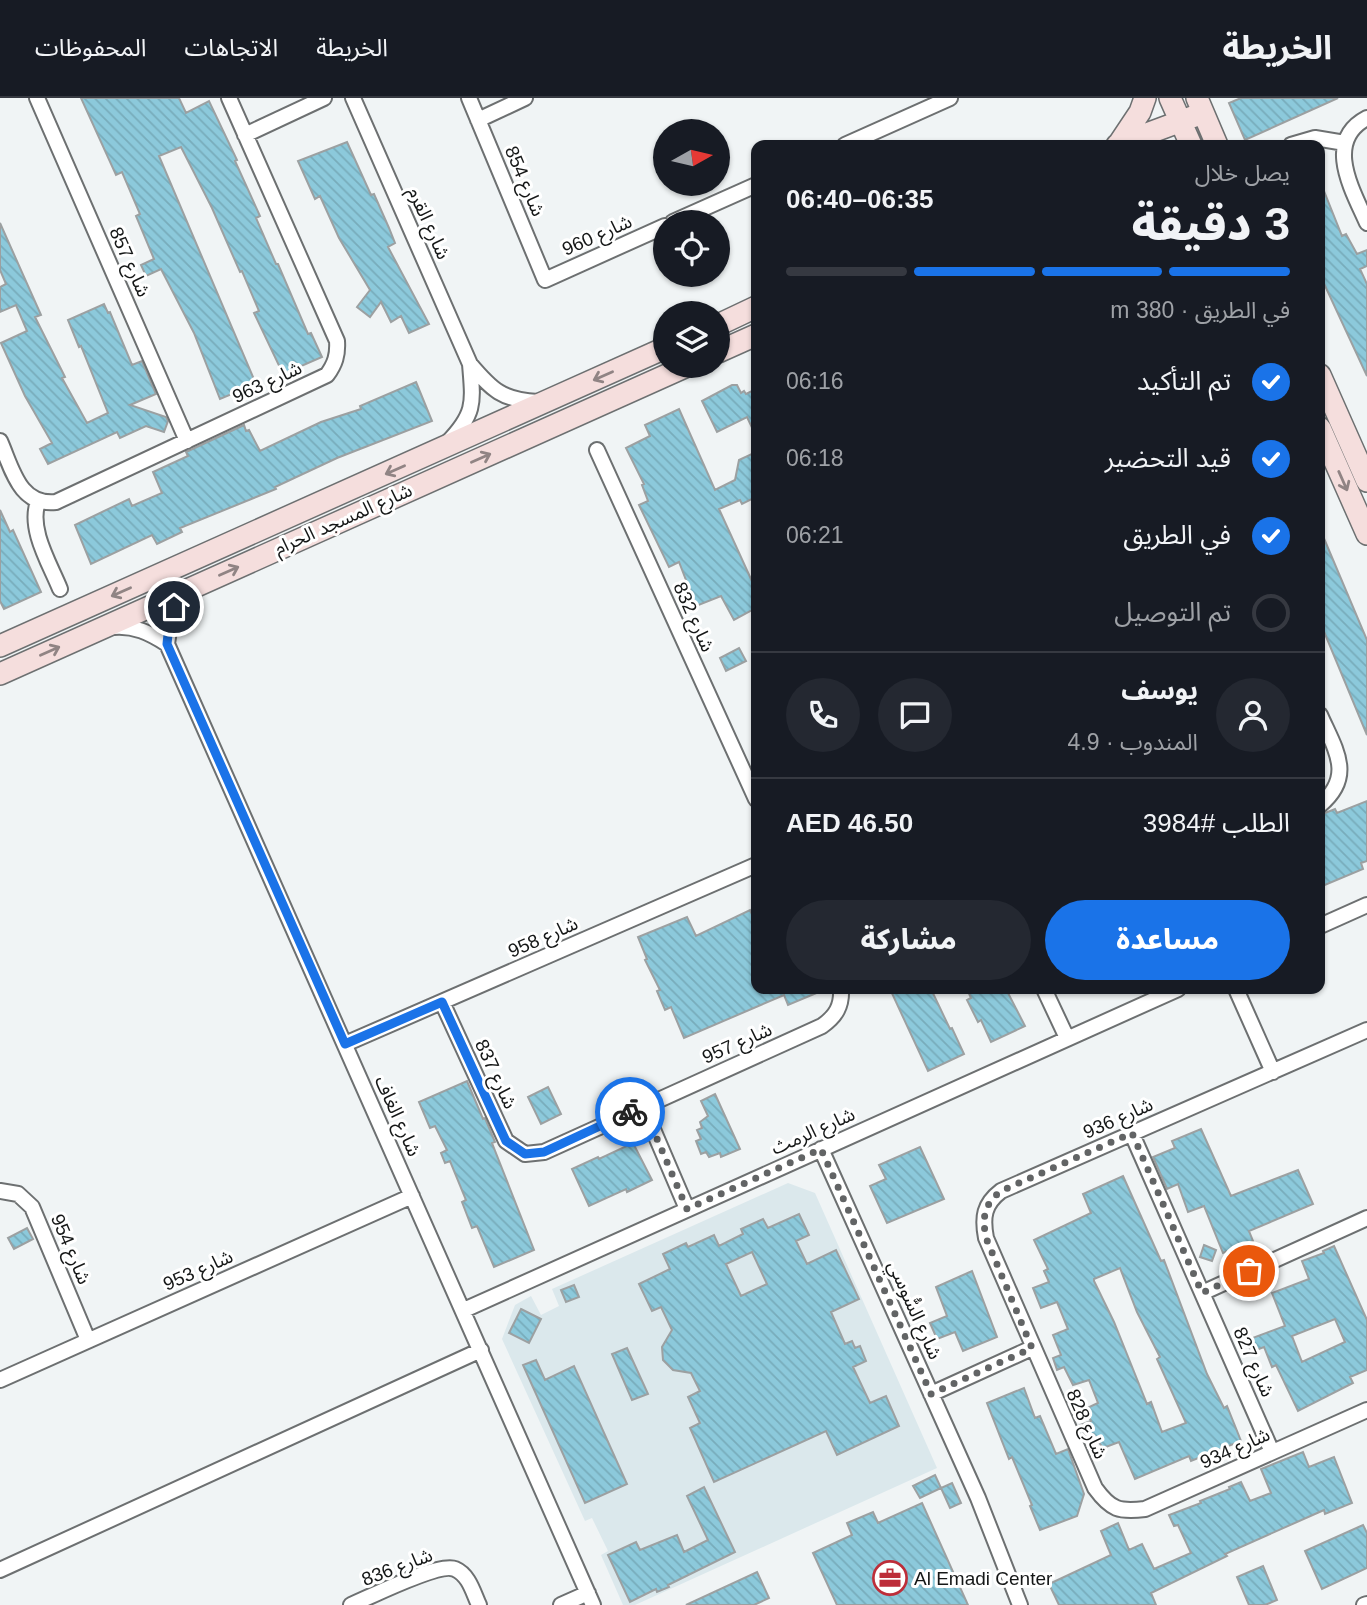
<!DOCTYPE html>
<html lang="ar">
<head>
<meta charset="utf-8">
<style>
	:root { --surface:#171b24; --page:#242831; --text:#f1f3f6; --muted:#9ea1a6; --line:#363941; --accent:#1a73e8 }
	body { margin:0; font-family:Arial,"Noto Sans Arabic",sans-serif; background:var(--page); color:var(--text); direction:rtl; height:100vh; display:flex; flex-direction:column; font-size:26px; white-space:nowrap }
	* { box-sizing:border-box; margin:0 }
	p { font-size:23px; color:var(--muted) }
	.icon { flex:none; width:38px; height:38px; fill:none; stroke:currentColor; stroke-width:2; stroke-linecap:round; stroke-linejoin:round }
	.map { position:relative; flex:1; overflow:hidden; direction:ltr }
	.details { position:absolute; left:751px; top:42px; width:574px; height:854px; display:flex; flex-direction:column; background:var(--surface); border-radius:14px; box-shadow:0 2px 5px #0004; direction:rtl }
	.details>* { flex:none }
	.needle { width:46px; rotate:82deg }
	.buttons { position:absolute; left:653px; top:21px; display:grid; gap:14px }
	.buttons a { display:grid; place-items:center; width:77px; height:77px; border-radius:50%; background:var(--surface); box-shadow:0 2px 5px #0004; font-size:35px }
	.pin { position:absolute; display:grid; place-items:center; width:60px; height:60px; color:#fff; margin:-30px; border:4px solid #fff; border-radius:50%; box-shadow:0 2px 7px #0007 }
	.courier { position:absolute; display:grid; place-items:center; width:70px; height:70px; margin:-35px; border:5px solid #1a73e8; border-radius:50%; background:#fff; color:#222; box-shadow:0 2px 9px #0007 }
	.headline em { font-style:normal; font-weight:800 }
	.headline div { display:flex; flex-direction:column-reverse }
	.headline { display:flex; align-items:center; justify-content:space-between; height:119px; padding:0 35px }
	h1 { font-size:46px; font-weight:800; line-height:52px }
	.bar { display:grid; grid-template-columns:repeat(4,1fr); gap:10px 7px; align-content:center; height:84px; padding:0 35px }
	.bar i { height:9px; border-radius:5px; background:var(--line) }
	.bar .on { background:var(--accent) }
	.bar p { grid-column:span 4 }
	.line { display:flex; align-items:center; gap:18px; padding:0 35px; border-top:2px solid var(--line) }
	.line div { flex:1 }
	.round { display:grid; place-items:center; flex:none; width:74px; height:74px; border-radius:37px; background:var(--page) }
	ol { padding:0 35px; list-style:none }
	li { display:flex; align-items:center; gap:21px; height:77px }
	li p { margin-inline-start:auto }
	li .icon { padding:7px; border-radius:50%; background:var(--accent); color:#fff; stroke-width:4 }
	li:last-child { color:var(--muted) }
	li i { width:38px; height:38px; border:4px solid var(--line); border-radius:50% }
	.primary-button { display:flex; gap:14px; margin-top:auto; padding:14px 35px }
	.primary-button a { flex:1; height:80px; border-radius:42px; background:var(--accent); color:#fff; font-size:28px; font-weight:800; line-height:80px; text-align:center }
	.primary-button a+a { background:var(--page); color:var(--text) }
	header { display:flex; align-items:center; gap:42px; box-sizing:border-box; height:98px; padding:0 35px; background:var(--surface); border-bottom:2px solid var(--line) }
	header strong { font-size:33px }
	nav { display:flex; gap:38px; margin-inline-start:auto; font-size:24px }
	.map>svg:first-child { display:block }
	.built { fill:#dbe8ec }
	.building { fill:url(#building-back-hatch); stroke:#9ca0a1; stroke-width:2; fill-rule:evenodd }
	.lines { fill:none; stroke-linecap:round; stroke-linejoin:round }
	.street-casing { stroke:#6d7071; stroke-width:18 }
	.secondary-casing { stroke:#6d7071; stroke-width:24 }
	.street { stroke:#fff; stroke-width:14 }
	.secondary { stroke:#f5dedd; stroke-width:21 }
	.oneway { stroke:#908484 }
	.done { stroke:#626465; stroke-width:7; stroke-dasharray:0 12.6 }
	.route { stroke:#1a73e8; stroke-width:9 }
	.labels { text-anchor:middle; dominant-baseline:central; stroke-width:6; stroke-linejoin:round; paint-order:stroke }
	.street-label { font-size:19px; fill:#151717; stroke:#fff }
	.poi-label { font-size:19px; fill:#151717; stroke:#fff; text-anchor:start }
</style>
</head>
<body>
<header>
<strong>الخريطة</strong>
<nav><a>الخريطة</a><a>الاتجاهات</a><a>المحفوظات</a></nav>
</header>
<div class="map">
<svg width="1367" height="1507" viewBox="0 0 1367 1507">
	<defs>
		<pattern id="building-back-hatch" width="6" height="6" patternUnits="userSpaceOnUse" patternTransform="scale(1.75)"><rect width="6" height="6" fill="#8cc9db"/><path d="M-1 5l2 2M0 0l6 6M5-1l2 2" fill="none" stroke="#78acbb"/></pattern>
	</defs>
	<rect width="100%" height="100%" fill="#f0f4f5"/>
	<!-- built -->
	<path class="built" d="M 788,1085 L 815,1095 L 937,1370 L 635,1507 L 623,1507 L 601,1457 L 608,1453 L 592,1420 L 585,1423 L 502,1241 L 515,1207 L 531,1198 L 541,1217 L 559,1208 L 552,1191 Z"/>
	<!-- building -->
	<path class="building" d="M 81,0 L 179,0 L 186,15 L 209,3 L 237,62 L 235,63 L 260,118 L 256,120 L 276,166 L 278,166 L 308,236 L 311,235 L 322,259 L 283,276 L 254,215 L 259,213 L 242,173 L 240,174 L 212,110 L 181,49 L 159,58 L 256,286 L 220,301 L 194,235 L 161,171 L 146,178 L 141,167 L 154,161 L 136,118 L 140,116 L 122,74 L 116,77 Z
		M 1241,0 L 1338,0 L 1245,42 L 1229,5 Z
		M 347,44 L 371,97 L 374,96 L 389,130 L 395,145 L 388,149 L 429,226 L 409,235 L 401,218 L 391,224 L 381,204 L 370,219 L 357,209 L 370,192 L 339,140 L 320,98 L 315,101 L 298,63 Z
		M 1320,83 L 1342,138 L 1346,136 L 1357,156 L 1367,152 L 1367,168 L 1360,171 L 1367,186 L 1367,278 L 1320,177 Z
		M 0,125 L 41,217 L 35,219 L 65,279 L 62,280 L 87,325 L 108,315 L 81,248 L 79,249 L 68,222 L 104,206 L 108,215 L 110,214 L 132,267 L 142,263 L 156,296 L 130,307 L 166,319 L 168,323 L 164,334 L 146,328 L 120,340 L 117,334 L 48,366 L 40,351 L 52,345 L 25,298 L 1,245 L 27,233 L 16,207 L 0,214 L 0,189 L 6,186 L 0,172 Z
		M 416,284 L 432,323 L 337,360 L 275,389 L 276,391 L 180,430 L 182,434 L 157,446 L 152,437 L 91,466 L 75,427 L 129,401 L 132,408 L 162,395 L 153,374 L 188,358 L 186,354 L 244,327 L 246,333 L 249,332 L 260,353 L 321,324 L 361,311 L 360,308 Z
		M 732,287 L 737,287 L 741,295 L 744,293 L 746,296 L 756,291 L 756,338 L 747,319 L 717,334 L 702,303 Z
		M 679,311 L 715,392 L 735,382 L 739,362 L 756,354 L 756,399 L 742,406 L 740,402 L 719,411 L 756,492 L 756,510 L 734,522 L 721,498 L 696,508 L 679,464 L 669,469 L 639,407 L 648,403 L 642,387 L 644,386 L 626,350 L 650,338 L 645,327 Z
		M 0,412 L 10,434 L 13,432 L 41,494 L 4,511 L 0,503 Z
		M 1320,431 L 1367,542 L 1367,637 L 1320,524 Z
		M 739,550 L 746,563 L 726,573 L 720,560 Z
		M 1367,703 L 1367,763 L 1361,765 L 1363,771 L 1320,789 L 1320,717 L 1335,711 L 1337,715 Z
		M 750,812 L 756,825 L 756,891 L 826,891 L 788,907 L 784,897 L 684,940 L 671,909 L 665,912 L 657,893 L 660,892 L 645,862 L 647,861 L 638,839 L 687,819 L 696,838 Z
		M 890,891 L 931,891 L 950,931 L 952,930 L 964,956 L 928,973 Z
		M 967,891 L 1006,891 L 1025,928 L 991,944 L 981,922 L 978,924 L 967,902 L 971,900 Z
		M 467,983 L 483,1021 L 485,1020 L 495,1044 L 492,1045 L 534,1152 L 494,1169 L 477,1128 L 472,1130 L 462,1104 L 466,1102 L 450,1063 L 445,1065 L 441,1055 L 447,1052 L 435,1028 L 430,1030 L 419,1004 Z
		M 548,989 L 561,1016 L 541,1026 L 528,999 Z
		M 715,996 L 740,1051 L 721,1059 L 720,1055 L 709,1059 L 706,1054 L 701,1056 L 696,1043 L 701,1041 L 697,1032 L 702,1030 L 700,1024 L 708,1018 L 701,1003 Z
		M 1201,1031 L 1231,1098 L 1298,1072 L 1313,1106 L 1249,1133 L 1253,1143 L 1223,1155 L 1204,1108 L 1188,1114 L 1178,1086 L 1167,1091 L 1153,1059 L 1175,1050 L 1172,1043 Z
		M 633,1045 L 652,1082 L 627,1094 L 626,1091 L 589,1108 L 572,1071 L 598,1059 L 599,1061 Z
		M 920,1049 L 944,1101 L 887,1125 L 870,1088 L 886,1081 L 879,1067 Z
		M 1123,1078 L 1161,1163 L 1164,1162 L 1207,1276 L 1224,1310 L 1227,1308 L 1241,1343 L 1191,1363 L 1189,1358 L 1135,1381 L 1119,1344 L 1103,1350 L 1093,1336 L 1086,1339 L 1080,1327 L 1091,1323 L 1085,1311 L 1098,1305 L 1089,1282 L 1073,1287 L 1064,1269 L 1057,1272 L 1053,1260 L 1061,1257 L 1053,1237 L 1068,1231 L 1057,1204 L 1041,1210 L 1033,1190 L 1049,1184 L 1044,1173 L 1048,1171 L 1034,1142 L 1091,1115 L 1083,1096 ZM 1120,1170 L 1137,1214 L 1160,1259 L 1157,1261 L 1186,1325 L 1162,1334 L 1151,1304 L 1147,1306 L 1114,1224 L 1094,1183 L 1094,1181 Z
		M 799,1116 L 809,1137 L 796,1143 L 807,1166 L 836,1152 L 859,1201 L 831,1214 L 845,1246 L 852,1243 L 855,1250 L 860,1248 L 866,1263 L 853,1269 L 870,1305 L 886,1298 L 899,1328 L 837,1357 L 826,1333 L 714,1384 L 690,1330 L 700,1325 L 688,1299 L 700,1293 L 691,1275 L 673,1272 L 663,1262 L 662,1249 L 672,1232 L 661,1209 L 652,1213 L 639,1186 L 670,1171 L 663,1156 L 686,1145 L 688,1149 L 714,1137 L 719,1148 L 743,1136 L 741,1131 L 763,1121 L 768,1130 ZM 752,1154 L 767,1186 L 741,1198 L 726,1166 Z
		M 27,1130 L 33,1141 L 14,1151 L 8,1140 Z
		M 1204,1147 L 1216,1152 L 1212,1163 L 1200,1159 Z
		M 1334,1148 L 1367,1222 L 1367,1272 L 1350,1279 L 1353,1285 L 1298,1313 L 1276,1267 L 1272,1269 L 1264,1249 L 1251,1254 L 1247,1242 L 1285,1228 L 1272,1195 L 1309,1181 L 1302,1163 L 1324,1155 L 1323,1153 ZM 1335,1221 L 1345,1244 L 1302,1264 L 1292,1238 Z
		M 972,1173 L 997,1239 L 963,1253 L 955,1234 L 937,1241 L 930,1225 L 947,1218 L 936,1189 Z
		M 574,1187 L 579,1199 L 566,1204 L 561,1192 Z
		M 521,1211 L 541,1221 L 529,1245 L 509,1235 Z
		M 627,1250 L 648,1296 L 632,1302 L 612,1256 Z
		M 536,1262 L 545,1282 L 574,1268 L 627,1386 L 585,1405 L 523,1267 Z
		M 1024,1290 L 1035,1320 L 1040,1318 L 1056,1356 L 1068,1351 L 1084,1396 L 1077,1418 L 1040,1432 L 1030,1408 L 1032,1407 L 1012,1359 L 1009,1361 L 987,1305 Z
		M 1303,1354 L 1309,1369 L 1334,1359 L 1352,1405 L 1325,1416 L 1324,1412 L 1225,1456 L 1227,1458 L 1151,1495 L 1156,1507 L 1059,1507 L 1049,1486 L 1111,1457 L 1101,1433 L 1118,1425 L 1129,1452 L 1142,1446 L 1154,1471 L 1191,1455 L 1178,1427 L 1174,1428 L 1169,1417 L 1201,1405 L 1200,1403 L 1230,1391 L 1229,1389 L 1241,1384 L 1250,1403 L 1271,1395 L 1261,1371 Z
		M 935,1377 L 941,1390 L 920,1400 L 913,1388 Z
		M 952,1385 L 961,1405 L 950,1410 L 941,1390 Z
		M 704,1389 L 735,1454 L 668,1487 L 669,1489 L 657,1494 L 656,1491 L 630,1504 L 608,1457 L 636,1444 L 640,1452 L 677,1437 L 684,1454 L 708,1442 L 687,1398 Z
		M 922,1405 L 968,1507 L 837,1507 L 813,1455 L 852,1437 L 847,1425 L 873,1414 L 878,1425 Z
		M 1363,1427 L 1367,1435 L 1367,1470 L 1322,1491 L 1305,1453 Z
		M 1263,1468 L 1277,1502 L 1265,1507 L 1249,1507 L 1237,1479 Z
		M 757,1474 L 769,1500 L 754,1507 L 686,1507 Z"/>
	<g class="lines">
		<!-- street casing -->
		<g class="street-casing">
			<path id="street" d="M 37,0 L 187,343
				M 353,0 L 470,266 C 492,292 502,302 538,304
				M 469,0 L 545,182 L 665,128
				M 1367,20 C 1323,43 1353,93 1367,125
				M 478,22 L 525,0
				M 245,37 L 324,0
				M 845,47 L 950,0
				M 1291,47 L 1315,40 L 1345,45
				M 673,124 L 756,87
				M 0,343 C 12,370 19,408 56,404 L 327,277 C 335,266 338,257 337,243 L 229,0
				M 448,344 C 476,315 473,304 470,266
				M 597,352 L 756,701
				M 38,404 C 28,431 50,466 60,491
				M 184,493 C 174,510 169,526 167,546 L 593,1507
				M 113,529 C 134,527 150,535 167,546
				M 1320,617 C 1335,651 1355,678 1320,707
				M 1320,828 L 1367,807
				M 1044,891 L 1067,940
				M 1236,891 L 1273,974
				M 442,904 L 506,1043 L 525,1056 L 544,1054 L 822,928 C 836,918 842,908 841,891
				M 1367,932 L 1001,1093 C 984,1106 982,1119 986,1140 L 1095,1390 C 1111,1412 1119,1414 1145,1411 L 1367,1312
				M 345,946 L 756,767
				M 643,1008 L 687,1111
				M 1132,1036 L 1272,1354
				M 821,1051 L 978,1400 L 1020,1507
				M 0,1093 L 18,1096 L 32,1109 L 88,1242
				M 1202,1195 L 1367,1120
				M 464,1212 L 1178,891
				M 0,1282 L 412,1098
				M 931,1296 L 1032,1250
				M 0,1472 L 481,1252
				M 351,1507 C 370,1499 439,1464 455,1471 C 469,1477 473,1494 479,1507
				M 561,1507 L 588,1495
				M 1364,1507 L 1367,1506"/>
		</g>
		<!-- secondary casing -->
		<g class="secondary-casing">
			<path id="secondary" d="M 1170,0 L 1191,47
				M 1197,0 L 1217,47
				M 1117,47 L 1203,15
				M 1118,47 L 1140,14 L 1145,0
				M 718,227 L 756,209
				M 718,254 L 756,237
				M 1320,277 L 1367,383
				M 1320,330 L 1367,436
				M 0,548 L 665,250
				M 0,576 L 687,268"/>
		</g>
		<!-- street -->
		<use href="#street" class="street"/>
		<!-- secondary -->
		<use href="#secondary" class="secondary"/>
	</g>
	<!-- one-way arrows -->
	<defs><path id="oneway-shaft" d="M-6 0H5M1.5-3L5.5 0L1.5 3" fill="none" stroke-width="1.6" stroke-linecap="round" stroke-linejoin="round" transform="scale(1.75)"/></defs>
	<g class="oneway">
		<use href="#oneway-shaft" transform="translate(603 278) rotate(156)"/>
		<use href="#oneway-shaft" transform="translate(481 360) rotate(-24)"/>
		<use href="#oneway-shaft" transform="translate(395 372) rotate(156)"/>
		<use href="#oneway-shaft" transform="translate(1343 383) rotate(66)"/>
		<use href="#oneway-shaft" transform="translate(229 473) rotate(-24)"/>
		<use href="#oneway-shaft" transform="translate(121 494) rotate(156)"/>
		<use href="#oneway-shaft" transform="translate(50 553) rotate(-24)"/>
	</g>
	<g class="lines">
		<!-- done -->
		<path class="done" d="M 630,1014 L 643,1008 L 687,1111 L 821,1051 L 931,1296 L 1032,1250 L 986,1140 C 982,1119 984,1106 1001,1093 L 1132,1035 L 1202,1195 L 1249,1173"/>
		<!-- route -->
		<path class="route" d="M 174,509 L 169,527 L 167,546 L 345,946 L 442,904 L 506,1043 L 525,1056 L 544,1054 L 630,1014"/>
	</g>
	<!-- icons -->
	<defs>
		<g id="office-ring" transform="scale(1.75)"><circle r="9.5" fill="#fff" stroke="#bd2d39" stroke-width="1.5"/><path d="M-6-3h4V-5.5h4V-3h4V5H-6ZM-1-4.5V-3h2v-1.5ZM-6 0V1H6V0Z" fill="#bd2d39"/></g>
	</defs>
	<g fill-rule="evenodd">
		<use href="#office-ring" x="890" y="1480"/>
	</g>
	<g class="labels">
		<!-- street labels -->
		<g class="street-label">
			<text transform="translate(525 83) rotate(67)">شارع 854</text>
			<text transform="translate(429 125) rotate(66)">شارع القرم</text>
			<text transform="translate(597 137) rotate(-24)">شارع 960</text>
			<text transform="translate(130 164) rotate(66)">شارع 857</text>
			<text transform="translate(267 284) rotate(-25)">شارع 963</text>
			<text transform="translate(343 421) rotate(-24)">شارع المسجد الحرام</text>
			<text transform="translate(694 519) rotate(66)">شارع 832</text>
			<text transform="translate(543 839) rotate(-24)">شارع 958</text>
			<text transform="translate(737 945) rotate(-24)">شارع 957</text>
			<text transform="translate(496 976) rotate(65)">شارع 837</text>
			<text transform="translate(398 1018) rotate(66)">شارع الغاف</text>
			<text transform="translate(1118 1020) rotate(-24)">شارع 936</text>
			<text transform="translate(813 1033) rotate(-24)">شارع الرمث</text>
			<text transform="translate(71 1151) rotate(67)">شارع 954</text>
			<text transform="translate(198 1172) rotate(-24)">شارع 953</text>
			<text transform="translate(915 1212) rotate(66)">شارع السُّوسي</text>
			<text transform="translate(1254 1264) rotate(66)">شارع 827</text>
			<text transform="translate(1087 1326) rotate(66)">شارع 828</text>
			<text transform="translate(1235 1350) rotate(-24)">شارع 934</text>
			<text transform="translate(397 1469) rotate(-21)">شارع 836</text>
		</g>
		<!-- poi labels -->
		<g class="poi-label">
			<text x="914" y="1480">Al Emadi Center</text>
		</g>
	</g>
</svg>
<div class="buttons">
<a><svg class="needle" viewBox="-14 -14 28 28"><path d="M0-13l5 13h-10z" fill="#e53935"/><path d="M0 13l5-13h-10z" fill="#9ea1a6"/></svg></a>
<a><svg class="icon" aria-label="locate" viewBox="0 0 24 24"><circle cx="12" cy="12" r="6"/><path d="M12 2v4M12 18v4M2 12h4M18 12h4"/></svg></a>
<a><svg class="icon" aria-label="layers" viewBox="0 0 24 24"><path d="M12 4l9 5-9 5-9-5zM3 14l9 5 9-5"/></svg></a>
</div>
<div class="pin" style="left:1249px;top:1173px;background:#ea580c"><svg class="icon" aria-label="bag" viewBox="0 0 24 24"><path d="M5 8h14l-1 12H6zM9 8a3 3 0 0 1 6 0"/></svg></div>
<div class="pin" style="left:174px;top:509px;background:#1f2937"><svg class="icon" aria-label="home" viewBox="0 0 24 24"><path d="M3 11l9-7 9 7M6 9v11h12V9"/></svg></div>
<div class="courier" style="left:630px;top:1014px"><svg class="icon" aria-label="bike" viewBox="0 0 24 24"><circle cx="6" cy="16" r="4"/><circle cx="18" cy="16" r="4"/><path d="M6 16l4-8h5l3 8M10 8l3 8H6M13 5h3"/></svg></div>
<section class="details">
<div class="headline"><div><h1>3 دقيقة</h1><p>يصل خلال</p></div><em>06:35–06:40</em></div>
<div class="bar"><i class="on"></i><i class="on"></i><i class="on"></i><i></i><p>في الطريق · 380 m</p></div>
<ol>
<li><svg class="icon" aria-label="check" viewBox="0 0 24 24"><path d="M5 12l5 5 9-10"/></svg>تم التأكيد<p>06:16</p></li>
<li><svg class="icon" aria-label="check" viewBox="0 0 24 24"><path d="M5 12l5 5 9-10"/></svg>قيد التحضير<p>06:18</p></li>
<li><svg class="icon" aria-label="check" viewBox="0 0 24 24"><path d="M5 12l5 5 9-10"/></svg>في الطريق<p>06:21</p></li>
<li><i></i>تم التوصيل</li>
</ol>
<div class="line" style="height:126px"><a class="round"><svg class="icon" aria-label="person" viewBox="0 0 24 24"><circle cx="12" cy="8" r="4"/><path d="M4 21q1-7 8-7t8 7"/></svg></a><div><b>يوسف</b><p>المندوب · 4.9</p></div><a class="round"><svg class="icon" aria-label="chat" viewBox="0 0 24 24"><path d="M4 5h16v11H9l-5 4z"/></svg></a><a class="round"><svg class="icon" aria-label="phone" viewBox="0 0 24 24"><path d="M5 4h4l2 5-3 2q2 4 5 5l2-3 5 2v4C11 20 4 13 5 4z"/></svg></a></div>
<div class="line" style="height:91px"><div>الطلب #3984</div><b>AED 46.50</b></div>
<div class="primary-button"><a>مساعدة</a><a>مشاركة</a></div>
</section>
</div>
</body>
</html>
